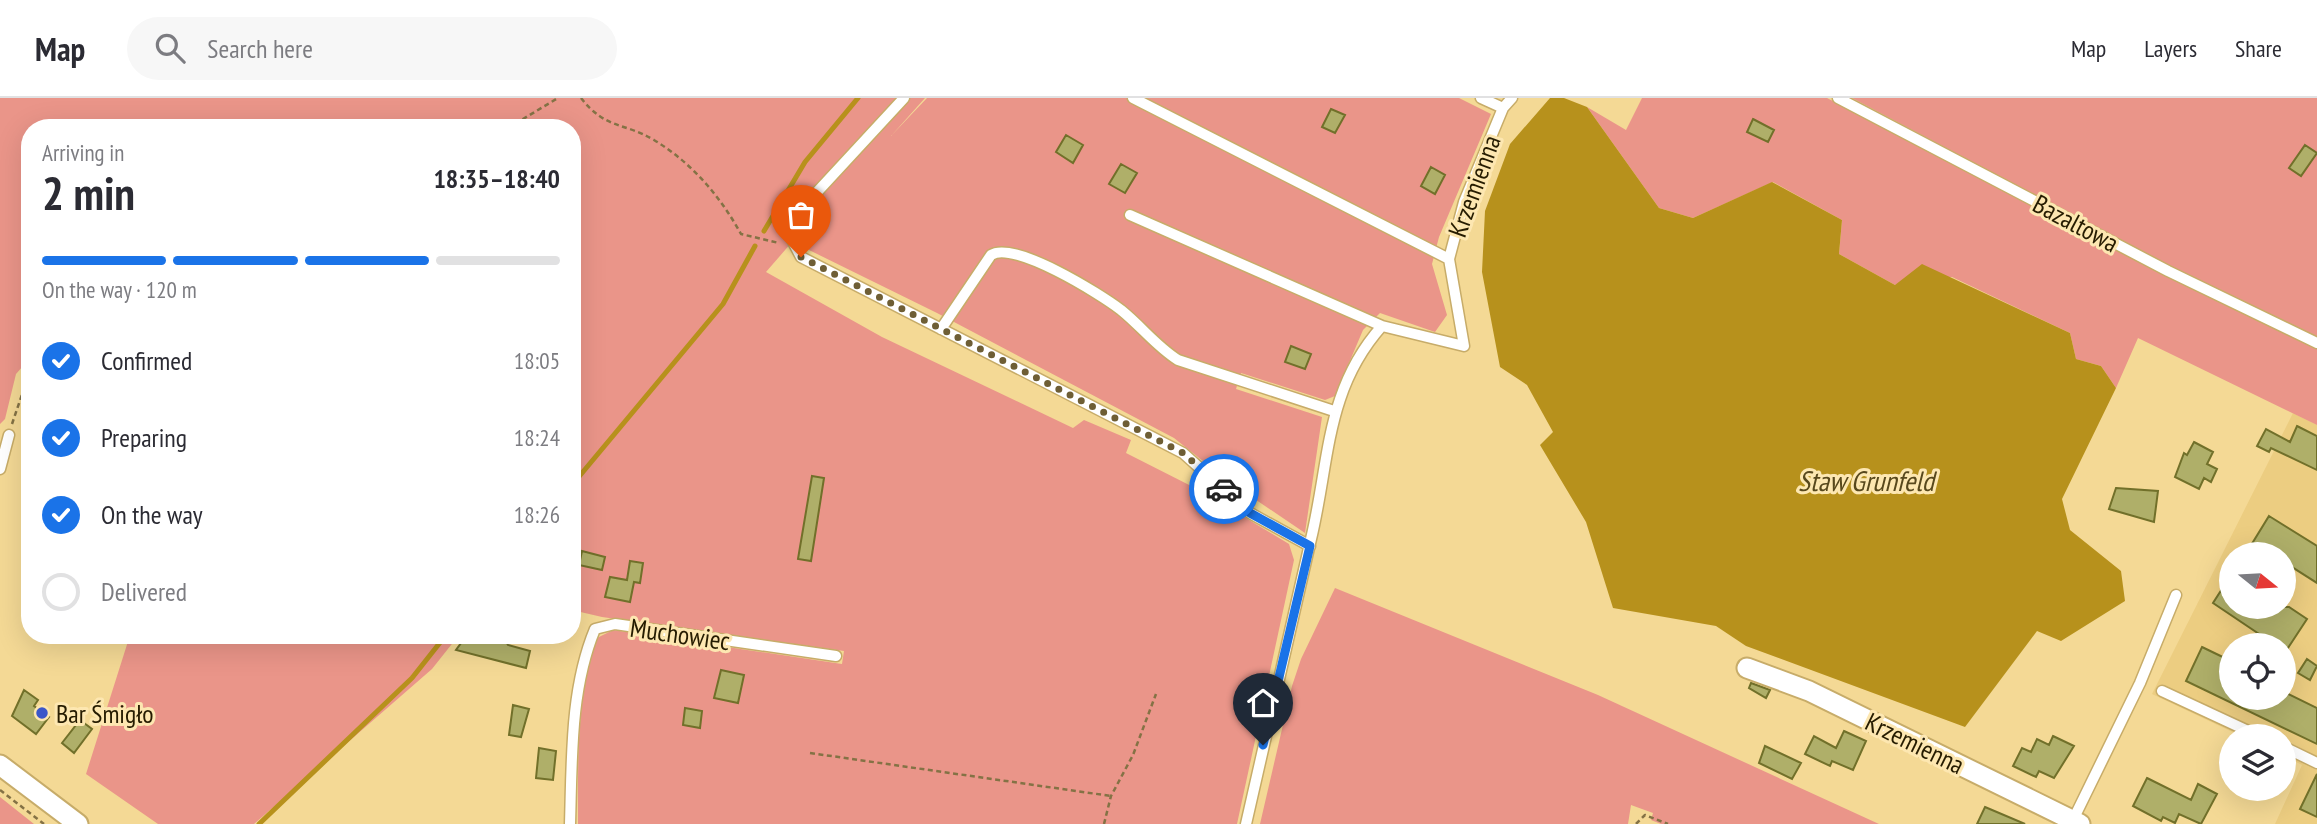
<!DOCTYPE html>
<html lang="en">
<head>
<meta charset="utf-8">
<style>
	:root { --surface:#fff; --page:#f7f7f7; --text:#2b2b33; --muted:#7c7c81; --line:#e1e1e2; --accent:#1a73e8 }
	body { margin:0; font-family:"PT Sans Narrow",sans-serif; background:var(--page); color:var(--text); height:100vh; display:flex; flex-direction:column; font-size:26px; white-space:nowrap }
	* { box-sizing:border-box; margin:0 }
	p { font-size:23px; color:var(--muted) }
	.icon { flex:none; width:38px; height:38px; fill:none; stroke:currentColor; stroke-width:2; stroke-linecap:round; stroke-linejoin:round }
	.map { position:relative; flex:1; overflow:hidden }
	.sheet { position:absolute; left:21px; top:21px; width:560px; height:525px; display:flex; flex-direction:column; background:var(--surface); border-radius:28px; box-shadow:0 7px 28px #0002 }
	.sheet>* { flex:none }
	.needle { width:46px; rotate:108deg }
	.controls { position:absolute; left:2219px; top:444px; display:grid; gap:14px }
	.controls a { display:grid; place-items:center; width:77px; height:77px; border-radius:50%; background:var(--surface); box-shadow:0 7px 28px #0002; font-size:35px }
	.pin { position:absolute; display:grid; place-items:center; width:60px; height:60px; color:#fff; margin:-72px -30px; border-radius:50% 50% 50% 0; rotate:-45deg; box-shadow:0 0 7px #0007 }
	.pin .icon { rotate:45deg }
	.courier { position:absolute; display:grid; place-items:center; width:70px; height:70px; margin:-35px; border:5px solid #1a73e8; border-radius:50%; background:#fff; color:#222; box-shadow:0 2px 9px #0007 }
	.summary em { font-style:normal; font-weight:700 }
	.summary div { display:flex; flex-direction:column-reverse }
	.summary { display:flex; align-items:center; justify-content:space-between; height:119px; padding:0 21px }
	h1 { font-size:46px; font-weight:700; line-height:52px }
	.bar { display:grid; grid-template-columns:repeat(4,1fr); gap:10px 7px; align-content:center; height:84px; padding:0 21px }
	.bar i { height:9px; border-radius:5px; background:var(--line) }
	.bar .selected { background:var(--accent) }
	.bar p { grid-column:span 4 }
	ol { padding:0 21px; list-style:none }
	li { display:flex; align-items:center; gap:21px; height:77px }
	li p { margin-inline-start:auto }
	li .icon { padding:7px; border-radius:50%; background:var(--accent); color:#fff; stroke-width:4 }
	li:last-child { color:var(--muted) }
	li i { width:38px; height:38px; border:4px solid var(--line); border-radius:50% }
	header { display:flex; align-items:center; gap:42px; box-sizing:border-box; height:98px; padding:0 35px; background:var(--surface); border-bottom:2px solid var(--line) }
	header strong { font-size:33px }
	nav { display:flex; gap:38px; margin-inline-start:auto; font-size:24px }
	.search { width:490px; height:63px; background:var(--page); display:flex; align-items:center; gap:18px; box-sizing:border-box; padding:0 24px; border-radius:38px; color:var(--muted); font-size:26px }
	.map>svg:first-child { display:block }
	.built { fill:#eccd81; fill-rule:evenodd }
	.green { fill:#ea9589 }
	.water { fill:#b7911c }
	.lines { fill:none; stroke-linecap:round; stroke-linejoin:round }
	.stream { stroke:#b7911c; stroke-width:5 }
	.building { fill:#afaf69; stroke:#71702a; stroke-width:2 }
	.service-casing { stroke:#c7ac69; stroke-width:13 }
	.minor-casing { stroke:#c7ac69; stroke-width:23 }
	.path { stroke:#847245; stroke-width:2.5; stroke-dasharray:5 3.5; stroke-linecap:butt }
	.service { stroke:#fff; stroke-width:10 }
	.minor { stroke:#fff; stroke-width:19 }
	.done { stroke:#6e5e35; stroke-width:7; stroke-dasharray:0 12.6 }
	.route { stroke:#1a73e8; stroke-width:9 }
	.poi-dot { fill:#3b57c9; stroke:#fde7b1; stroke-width:2.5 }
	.labels { text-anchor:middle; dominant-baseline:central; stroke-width:6; stroke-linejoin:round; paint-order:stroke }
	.street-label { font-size:26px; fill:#261c01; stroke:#fde7b1 }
	.poi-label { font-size:26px; fill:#261c01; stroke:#fde7b1; text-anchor:start }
	.water-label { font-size:28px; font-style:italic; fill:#58481c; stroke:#fde7b1 }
</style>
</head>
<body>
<header>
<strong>Map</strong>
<div class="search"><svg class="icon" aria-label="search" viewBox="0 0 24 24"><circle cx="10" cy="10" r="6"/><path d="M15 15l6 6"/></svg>Search here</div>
<nav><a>Map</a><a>Layers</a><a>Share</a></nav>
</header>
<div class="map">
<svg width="2317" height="726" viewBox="0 0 2317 726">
	<rect width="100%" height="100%" fill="#f4d995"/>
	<!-- built -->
	<path class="built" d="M 2293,315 L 2317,327 L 2317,726 L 2275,726 L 2302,667 L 2284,658 L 2284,639 L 2243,639 L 2152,596 ZM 2231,457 L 2284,457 L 2284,509 L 2231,509 ZM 2231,548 L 2284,548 L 2284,600 L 2231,600 Z"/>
	<!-- green -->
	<path class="green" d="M 0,0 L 925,0 L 891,38 L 927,0 L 1459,0 L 1491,16 L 1439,139 L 1432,166 L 1447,217 L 1435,234 L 1380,215 L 1363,232 L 1335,298 L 1325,302 L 1241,275 L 1236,291 L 1322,319 L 1305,435 L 1228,383 L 1174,340 L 937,215 L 809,152 L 812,121 L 766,174 L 882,239 L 1073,330 L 1084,322 L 1131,342 L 1126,355 L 1201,393 L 1289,446 L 1294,462 L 1237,726 L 578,726 C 578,666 576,597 597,540 L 613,532 L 842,566 L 844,553 L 602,519 L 572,512 L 572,30 L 30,30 L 30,260 L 16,276 L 5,321 L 0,326 Z
		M 1642,0 L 1827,0 L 2159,174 L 2317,251 L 2317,327 L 2138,240 L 2116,290 L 2101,268 L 2076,261 L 2070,235 L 1952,179 L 1895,187 L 1839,156 L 1842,122 L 1773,84 L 1693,120 L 1659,110 L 1587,9 L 1626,32 Z
		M 1852,0 L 2317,0 L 2317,240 L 2162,165 Z
		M 1335,490 L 1598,597 L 1879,726 L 1661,726 L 1651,722 L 1653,715 L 1631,707 L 1628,726 L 1260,726 L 1292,588 L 1301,561 Z
		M 130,537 L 459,537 L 432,571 L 254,726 L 158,726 L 86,676 Z
		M 0,699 L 34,726 L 0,726 Z"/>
	<!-- water -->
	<path class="water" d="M 1550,0 L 1564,0 L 1587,9 L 1659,110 L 1693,120 L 1772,84 L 1842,122 L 1839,156 L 1895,187 L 1922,166 L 2070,235 L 2076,261 L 2101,268 L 2116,290 L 2062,401 L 2070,432 L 2121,473 L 2125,503 L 2061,543 L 2037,533 L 1965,629 L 1746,548 L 1716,528 L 1613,510 L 1586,424 L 1540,347 L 1553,334 L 1527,287 L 1500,269 L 1482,174 L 1485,113 L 1510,46 Z"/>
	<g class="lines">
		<!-- stream -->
		<path class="stream" d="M 764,133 L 805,64 L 858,0
			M 572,387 L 723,206 L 755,148
			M 259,726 L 412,580 L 446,537"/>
	</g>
	<!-- building -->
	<path class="building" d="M 1331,11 L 1345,17 L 1335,35 L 1322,29 Z
		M 1753,21 L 1774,32 L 1768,44 L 1747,34 Z
		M 1066,37 L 1083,47 L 1073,65 L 1056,54 Z
		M 2305,47 L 2317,55 L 2301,78 L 2289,70 Z
		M 1121,66 L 1137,75 L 1125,95 L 1109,86 Z
		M 1431,69 L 1445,77 L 1435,96 L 1421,88 Z
		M 1291,248 L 1311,256 L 1305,271 L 1285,264 Z
		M 2297,328 L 2317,338 L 2317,372 L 2271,350 L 2269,354 L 2257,348 L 2266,331 L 2290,344 Z
		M 2194,344 L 2213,354 L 2207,366 L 2217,371 L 2211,384 L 2204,380 L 2199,391 L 2175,379 L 2184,355 L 2187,357 Z
		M 812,378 L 824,380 L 811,463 L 798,461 Z
		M 2116,390 L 2158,393 L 2154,424 L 2109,411 Z
		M 2269,418 L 2317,448 L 2317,485 L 2284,464 L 2284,457 L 2245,457 Z
		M 582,453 L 605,459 L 602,472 L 579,467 Z
		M 630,463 L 643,465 L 640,485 L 634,484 L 630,504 L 605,499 L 610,479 L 627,482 Z
		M 2231,477 L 2231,509 L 2289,509 L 2307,521 L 2286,553 L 2284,548 L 2277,548 L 2213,505 Z
		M 467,537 L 502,537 L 508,547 L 530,553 L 526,570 L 456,552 Z
		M 2202,549 L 2231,563 L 2231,600 L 2284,600 L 2284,594 L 2317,610 L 2317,646 L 2186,583 Z
		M 2307,561 L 2317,568 L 2310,582 L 2298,575 Z
		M 721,572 L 744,577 L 738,605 L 714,600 Z
		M 1751,585 L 1770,592 L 1766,600 L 1749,590 Z
		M 24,592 L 38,602 L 34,608 L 49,619 L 36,636 L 12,618 Z
		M 513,607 L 529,611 L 521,639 L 509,637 Z
		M 685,610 L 702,613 L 700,630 L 683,627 Z
		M 80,622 L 92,631 L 74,655 L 62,645 Z
		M 1844,633 L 1866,643 L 1853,672 L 1832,663 L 1830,668 L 1805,656 L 1814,638 L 1836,650 Z
		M 2053,638 L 2074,648 L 2054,680 L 2039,673 L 2036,679 L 2013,668 L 2022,650 L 2031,654 L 2037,641 L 2049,647 Z
		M 1765,648 L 1801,665 L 1792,681 L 1759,665 Z
		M 539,650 L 556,653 L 553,682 L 536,680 Z
		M 2317,676 L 2317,719 L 2300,711 Z
		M 2147,680 L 2191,702 L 2198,686 L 2217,696 L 2201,726 L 2179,716 L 2175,725 L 2163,719 L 2161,723 L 2133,708 Z
		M 1985,709 L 2025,726 L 1977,726 Z"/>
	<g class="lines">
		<!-- service casing -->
		<g class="service-casing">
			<path id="service" d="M 904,0 L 806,106 L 794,125 L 791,140 L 801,159 L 1183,355 L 1250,415 L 1310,448
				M 1133,0 L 1449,161
				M 1481,0 L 1503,10
				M 1838,0 L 2168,173 L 2317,245
				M 1130,117 L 1382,228
				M 941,231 L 991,157 C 1014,142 1100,196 1121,212 C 1141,228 1157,249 1178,262 L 1334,313
				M 0,371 L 9,337
				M 2162,593 L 2261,639
				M 2284,649 L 2317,665
				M 2073,722 L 2140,585 L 2176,497
				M 570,726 C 572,661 570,591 595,531 L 615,526 L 836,558
				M 1246,726 C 1267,631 1289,536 1311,441 C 1330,362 1325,292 1382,228 L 1464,248 L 1449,161 L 1464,104 L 1503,10 L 1512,0"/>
		</g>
		<!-- minor casing -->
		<g class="minor-casing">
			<path id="minor" d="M 1747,570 L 1809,593 L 2080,726
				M 0,667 L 78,726"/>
		</g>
		<!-- path -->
		<path class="path" d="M 581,0 C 606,32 624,24 654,42 C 692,65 720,98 741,136 L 779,145
			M 508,30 L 558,0
			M 12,326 L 30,273
			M 810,655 L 1111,698
			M 0,692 L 44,726
			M 1104,726 L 1111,698 L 1133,657 L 1156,596
			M 1636,726 L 1645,717 L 1668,726"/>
		<!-- service -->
		<use href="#service" class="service"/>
		<!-- minor -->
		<use href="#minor" class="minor"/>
	</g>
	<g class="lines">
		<!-- done -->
		<path class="done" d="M 801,159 L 1183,355 L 1224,391"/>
		<!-- route -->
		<path class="route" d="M 1224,391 L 1250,415 L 1310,448 L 1263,647"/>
	</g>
	<!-- markers -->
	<circle class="poi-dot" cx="42" cy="615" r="7"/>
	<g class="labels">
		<!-- street labels -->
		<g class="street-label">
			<text transform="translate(1474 88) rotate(-70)">Krzemienna</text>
			<text transform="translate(2076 125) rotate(28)">Bazaltowa</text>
			<text transform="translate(680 536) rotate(8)">Muchowiec</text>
			<text transform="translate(1915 645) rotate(26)">Krzemienna</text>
		</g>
		<!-- poi labels -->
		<g class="poi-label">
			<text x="56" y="615">Bar Śmigło</text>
		</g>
		<!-- water labels -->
		<g class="water-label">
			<text x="1866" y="382">Staw Grunfeld</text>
		</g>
	</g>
</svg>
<div class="controls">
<a><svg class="needle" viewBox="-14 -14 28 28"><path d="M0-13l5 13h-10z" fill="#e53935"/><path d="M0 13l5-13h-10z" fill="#7c7c81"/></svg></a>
<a><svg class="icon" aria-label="locate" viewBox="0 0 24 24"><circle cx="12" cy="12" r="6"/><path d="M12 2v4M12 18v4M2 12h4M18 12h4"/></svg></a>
<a><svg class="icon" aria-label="layers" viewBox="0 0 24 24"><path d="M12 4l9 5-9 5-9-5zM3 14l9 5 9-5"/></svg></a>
</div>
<div class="pin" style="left:801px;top:159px;background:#ea580c"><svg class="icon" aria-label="bag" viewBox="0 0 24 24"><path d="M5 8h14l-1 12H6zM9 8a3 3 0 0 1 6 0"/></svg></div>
<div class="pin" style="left:1263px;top:647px;background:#1f2937"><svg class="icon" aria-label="home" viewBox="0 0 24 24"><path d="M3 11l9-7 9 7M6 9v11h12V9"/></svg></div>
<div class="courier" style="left:1224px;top:391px"><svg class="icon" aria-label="car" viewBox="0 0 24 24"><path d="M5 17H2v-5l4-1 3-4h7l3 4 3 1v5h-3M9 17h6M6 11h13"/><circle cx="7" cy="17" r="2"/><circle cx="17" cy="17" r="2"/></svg></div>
<section class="sheet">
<div class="summary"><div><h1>2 min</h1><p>Arriving in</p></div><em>18:35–18:40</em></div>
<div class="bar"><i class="selected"></i><i class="selected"></i><i class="selected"></i><i></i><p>On the way · 120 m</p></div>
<ol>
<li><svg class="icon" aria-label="check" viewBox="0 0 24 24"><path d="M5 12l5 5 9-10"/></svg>Confirmed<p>18:05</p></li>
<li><svg class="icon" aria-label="check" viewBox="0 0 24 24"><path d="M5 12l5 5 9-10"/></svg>Preparing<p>18:24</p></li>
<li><svg class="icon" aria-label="check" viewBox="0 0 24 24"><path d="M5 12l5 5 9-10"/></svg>On the way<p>18:26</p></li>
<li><i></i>Delivered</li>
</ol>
</section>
</div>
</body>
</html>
